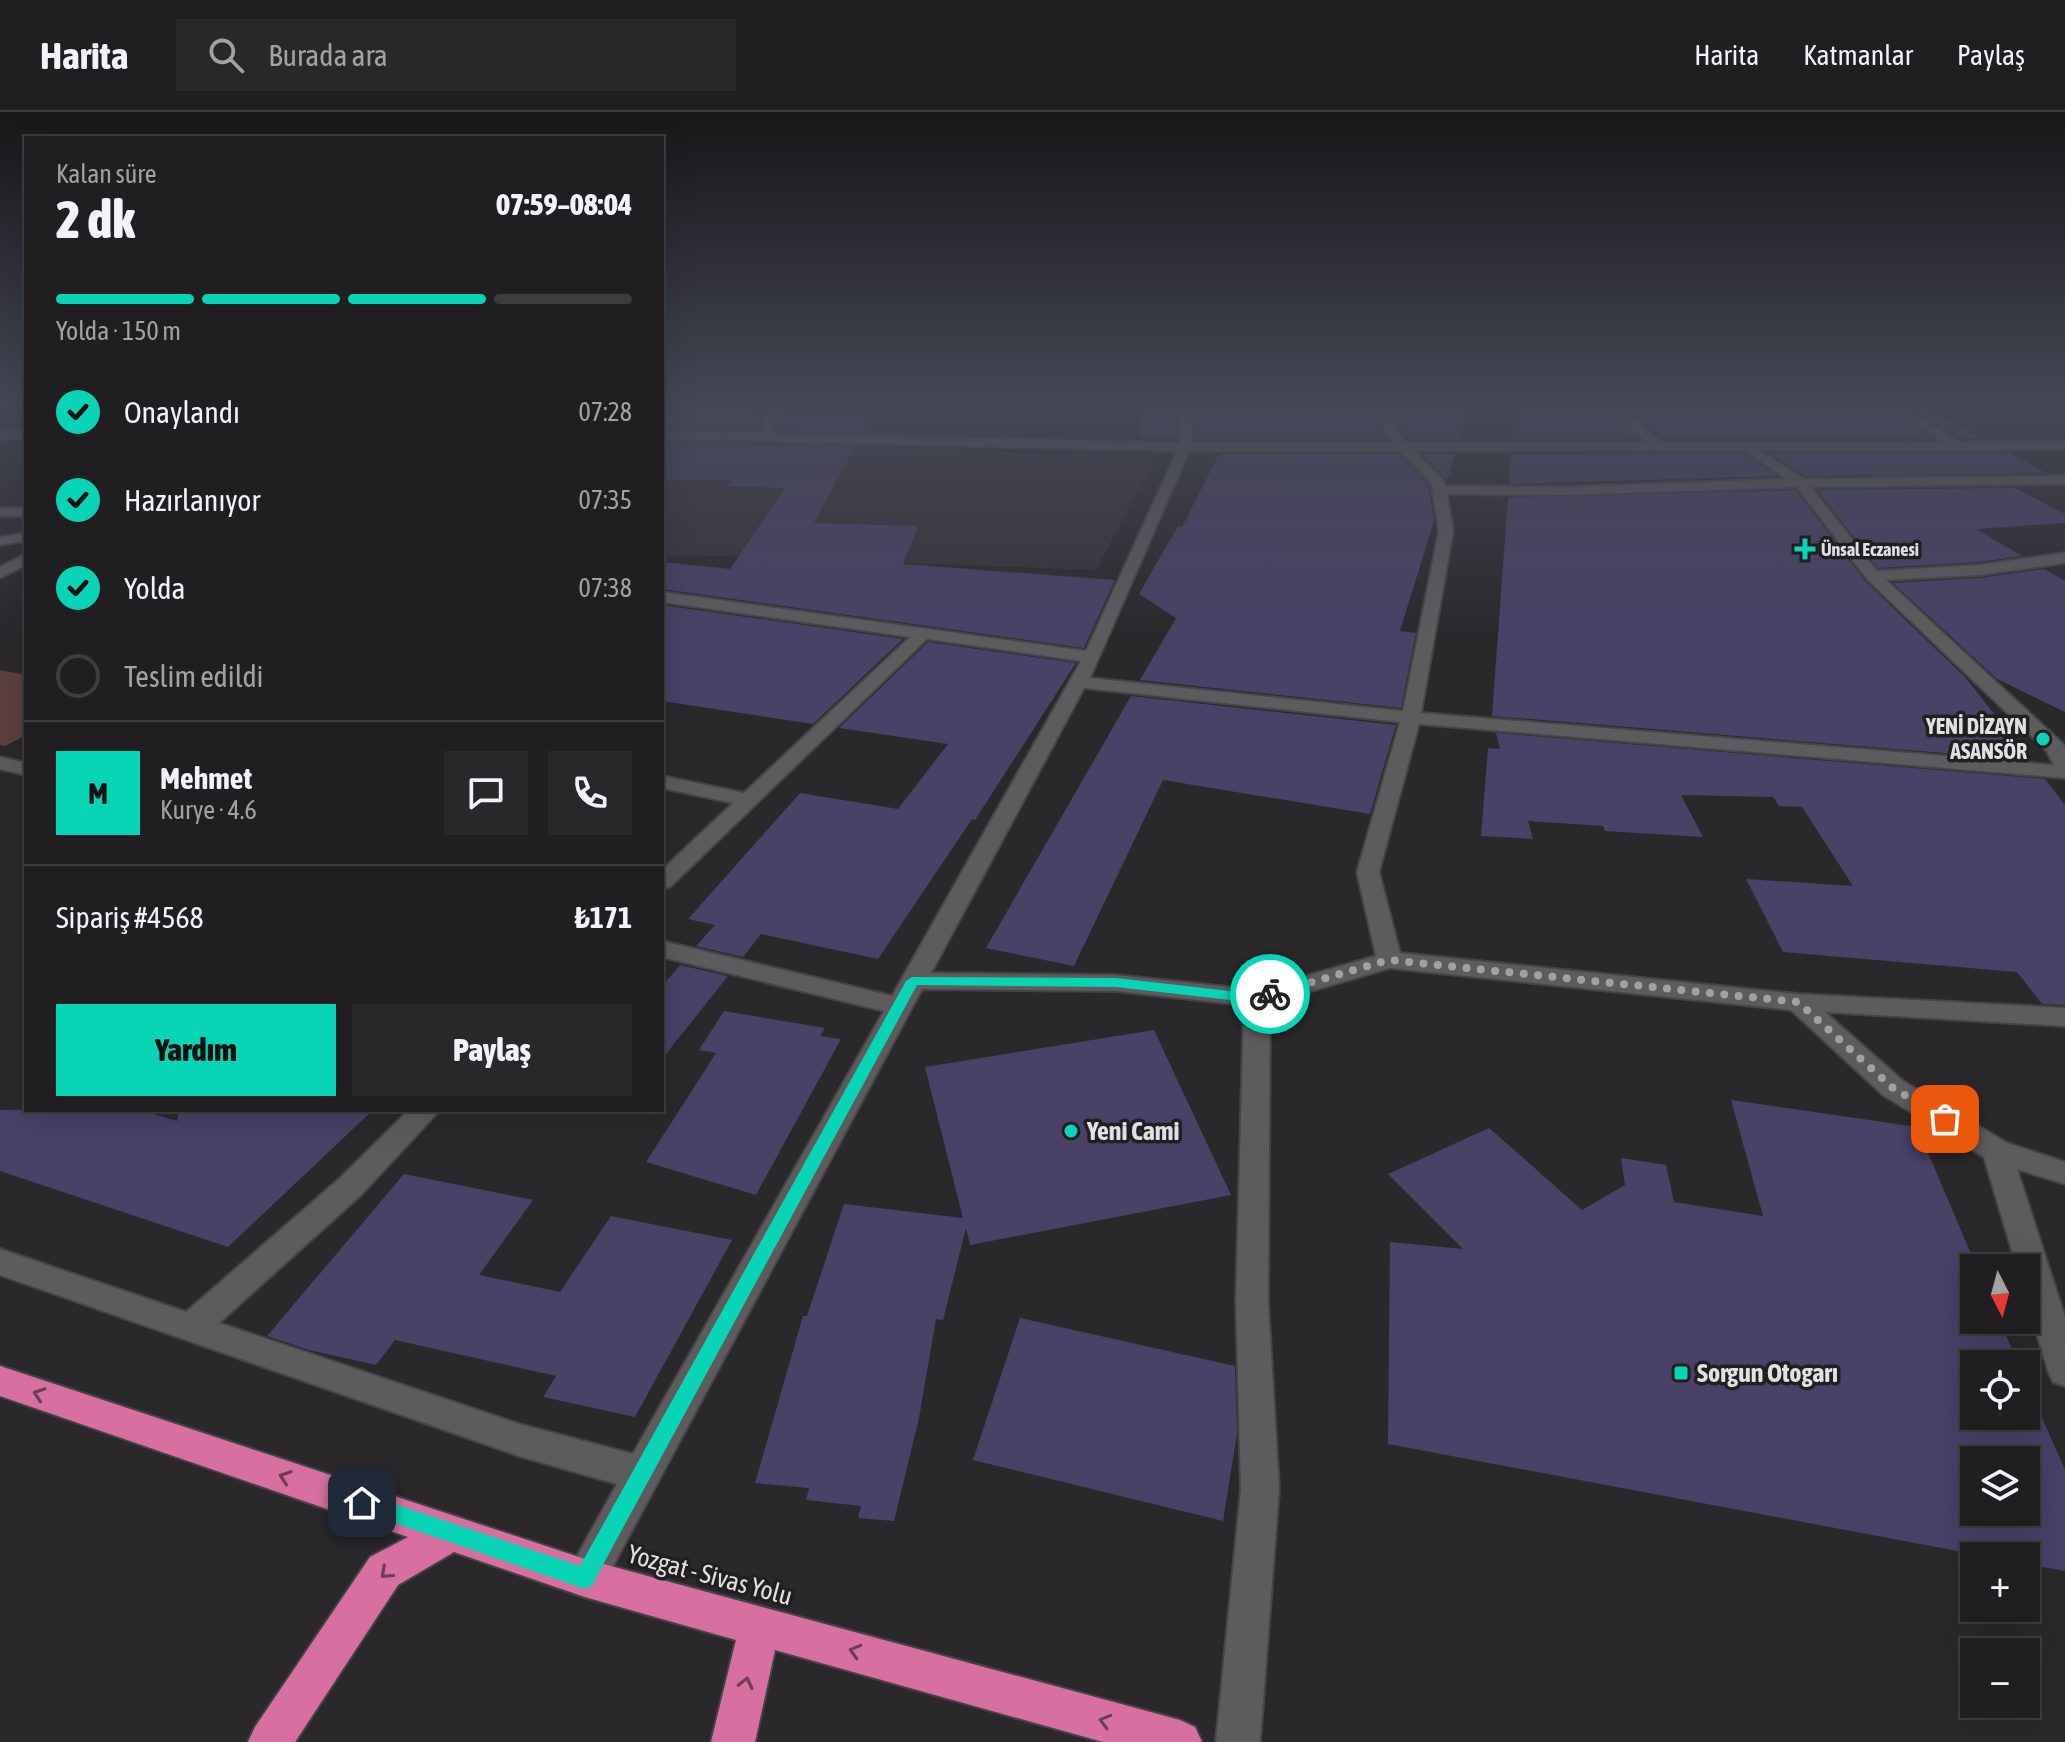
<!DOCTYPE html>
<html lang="tr">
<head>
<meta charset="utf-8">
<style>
	:root { --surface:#201e21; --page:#28272a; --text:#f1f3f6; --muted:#a2a2a5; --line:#3d3c3f; --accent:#08d5b5 }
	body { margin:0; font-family:"Asap Condensed",sans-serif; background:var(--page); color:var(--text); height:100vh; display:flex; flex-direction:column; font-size:30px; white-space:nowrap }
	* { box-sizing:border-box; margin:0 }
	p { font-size:26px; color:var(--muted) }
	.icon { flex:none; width:44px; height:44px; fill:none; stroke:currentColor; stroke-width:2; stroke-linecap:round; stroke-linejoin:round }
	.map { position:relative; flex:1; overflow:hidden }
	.sheet { position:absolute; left:24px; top:24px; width:640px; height:976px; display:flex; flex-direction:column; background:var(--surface); border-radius:0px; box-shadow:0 8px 32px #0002,0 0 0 2px var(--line) }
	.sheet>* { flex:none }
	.needle { width:52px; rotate:174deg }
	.fabs { position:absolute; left:1960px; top:1142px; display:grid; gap:16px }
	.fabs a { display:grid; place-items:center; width:80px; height:80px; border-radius:0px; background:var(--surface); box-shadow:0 8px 32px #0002,0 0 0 2px var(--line); font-size:40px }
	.pin { position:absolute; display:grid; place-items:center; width:68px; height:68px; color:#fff; margin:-34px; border-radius:16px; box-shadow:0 4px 12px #0006 }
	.courier { position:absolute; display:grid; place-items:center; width:80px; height:80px; margin:-40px; border:6px solid #08d5b5; border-radius:50%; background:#fff; color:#222; box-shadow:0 2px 10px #0007 }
	.head em { font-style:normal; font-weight:800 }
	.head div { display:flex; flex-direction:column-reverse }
	.head { display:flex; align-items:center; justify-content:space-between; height:136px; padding:0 32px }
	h1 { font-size:52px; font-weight:800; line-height:60px }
	.bar { display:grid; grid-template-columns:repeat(4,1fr); gap:12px 8px; align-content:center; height:96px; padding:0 32px }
	.bar i { height:10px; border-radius:6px; background:var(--line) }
	.bar .on { background:var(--accent) }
	.bar p { grid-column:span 4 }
	.line { display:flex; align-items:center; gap:20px; padding:0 32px; border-top:2px solid var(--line) }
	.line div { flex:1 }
	.round { display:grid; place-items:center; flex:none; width:84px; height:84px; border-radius:0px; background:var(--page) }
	ol { padding:0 32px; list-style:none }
	li { display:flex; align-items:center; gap:24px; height:88px }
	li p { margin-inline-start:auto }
	li .icon { padding:8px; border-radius:50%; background:var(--accent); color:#111; stroke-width:4 }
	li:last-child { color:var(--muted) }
	li i { width:44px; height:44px; border:4px solid var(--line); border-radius:50% }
	.primary-button { display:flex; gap:16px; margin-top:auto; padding:16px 32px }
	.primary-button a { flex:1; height:92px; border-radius:0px; background:var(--accent); color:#111; font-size:32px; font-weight:800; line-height:92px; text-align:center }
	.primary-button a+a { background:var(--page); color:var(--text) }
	header { display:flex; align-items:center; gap:48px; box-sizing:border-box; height:112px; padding:0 40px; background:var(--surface); border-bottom:2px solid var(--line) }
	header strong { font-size:38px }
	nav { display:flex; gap:44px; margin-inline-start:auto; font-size:28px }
	.search { width:560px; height:72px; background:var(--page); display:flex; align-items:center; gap:20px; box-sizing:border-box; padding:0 28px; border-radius:0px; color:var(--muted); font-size:30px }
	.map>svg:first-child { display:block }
	.built { fill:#373138 }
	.green { fill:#5b4040 }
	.building { fill:#494166; fill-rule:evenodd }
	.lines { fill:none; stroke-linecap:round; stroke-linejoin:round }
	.street-casing { stroke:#454345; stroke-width:4 }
	.secondary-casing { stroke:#454345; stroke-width:4 }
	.highway-casing { stroke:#454345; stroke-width:4 }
	.street { fill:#5e5b5e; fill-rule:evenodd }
	.secondary { fill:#5e5b5e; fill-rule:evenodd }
	.highway { fill:#d770a1; fill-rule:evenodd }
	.oneway { stroke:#6a3f55 }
	.route { fill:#08d5b5 }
	.done { stroke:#a2a0a2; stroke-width:8; stroke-dasharray:0 14.4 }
	.poi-dot { fill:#08d5b5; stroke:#221f22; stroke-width:3 }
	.labels { text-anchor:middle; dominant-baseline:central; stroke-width:7; stroke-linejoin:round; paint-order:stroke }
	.far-poi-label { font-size:18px; font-weight:bold; fill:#e2e0e2; stroke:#221f22; text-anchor:start }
	.poi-label { font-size:22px; font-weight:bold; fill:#e2e0e2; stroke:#221f22; text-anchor:end }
	.near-poi-label { font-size:26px; font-weight:bold; fill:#e2e0e2; stroke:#221f22; text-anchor:start }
	.near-street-label { font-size:26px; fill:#e2e0e2; stroke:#221f22 }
</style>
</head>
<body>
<header>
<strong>Harita</strong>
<div class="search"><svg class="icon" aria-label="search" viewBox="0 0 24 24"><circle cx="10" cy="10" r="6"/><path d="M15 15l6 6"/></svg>Burada ara</div>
<nav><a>Harita</a><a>Katmanlar</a><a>Paylaş</a></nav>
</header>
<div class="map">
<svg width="2065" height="1630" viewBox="0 0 2065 1630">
	<rect width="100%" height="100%" fill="#2b282c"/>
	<!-- built -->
	<path class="built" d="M 662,329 L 870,334 L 1155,347 L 1096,458 L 723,444 L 662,445 Z"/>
	<!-- green -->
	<path class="green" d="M 0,558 L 26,563 L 26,623 L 5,634 L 0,633 Z"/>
	<!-- building -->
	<path class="building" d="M 698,293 L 755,293 L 751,300 L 764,300 L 758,318 L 662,316 L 662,301 L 693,301 Z
		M 1140,293 L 1179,293 L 1177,327 L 1140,326 Z
		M 1197,293 L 1365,293 L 1388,328 L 1194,328 Z
		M 1384,293 L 1432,293 L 1435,297 L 1469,297 L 1460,328 L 1408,328 Z
		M 1569,293 L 1602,293 L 1640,327 L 1512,328 L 1515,297 L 1573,297 Z
		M 1624,293 L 1880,293 L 1934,327 L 1663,327 Z
		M 1904,293 L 1921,293 L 1983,327 L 1961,327 Z
		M 782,301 L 873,302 L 863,321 L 776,319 Z
		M 662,330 L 855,334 L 814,411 L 918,414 L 903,452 L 1115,468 L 1084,536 L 662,477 L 662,450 L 730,457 L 785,376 L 727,374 L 732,368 L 662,368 Z
		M 1743,341 L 1778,364 L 1509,372 L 1511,342 Z
		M 1769,341 L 2009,341 L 2046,361 L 1805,364 Z
		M 1219,342 L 1398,342 L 1428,372 L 1434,409 L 1400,519 L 1416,521 L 1401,596 L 1140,568 L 1176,506 L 1139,482 L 1178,414 L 1182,415 Z
		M 1421,342 L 1455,342 L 1447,369 L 1445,365 Z
		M 2015,376 L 2065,402 L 2065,411 L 1976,417 L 2022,444 L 1979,450 L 1878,456 L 1817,378 Z
		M 1796,378 L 1865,469 L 1966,566 L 2030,648 L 1492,604 L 1508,386 Z
		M 2044,457 L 2065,469 L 2065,600 L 1997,567 L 1893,471 L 1979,466 Z
		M 662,493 L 903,527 L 813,612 L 662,589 Z
		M 928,530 L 1076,551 L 975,708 L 972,707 L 878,847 L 761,822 L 743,845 L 696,834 L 715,813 L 688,807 L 800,681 L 898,697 L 948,632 L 839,616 Z
		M 1131,584 L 1396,613 L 1370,702 L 1163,668 L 1074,854 L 986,836 Z
		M 1496,621 L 2045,667 L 2065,693 L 2065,893 L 2042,892 L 2017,860 L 1783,840 L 1746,767 L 1853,774 L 1802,695 L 1779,694 L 1773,685 L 1681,683 L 1703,725 L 1605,719 L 1603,714 L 1528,709 L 1533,727 L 1481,724 L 1488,636 L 1500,637 Z
		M 680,853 L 728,864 L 662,947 L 662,874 Z
		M 724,899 L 825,916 L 820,924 L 841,927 L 756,1083 L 646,1050 L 716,941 L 699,938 Z
		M 1154,918 L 1231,1083 L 970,1133 L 966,1116 L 943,1208 L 936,1207 L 919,1306 L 894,1409 L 858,1406 L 861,1394 L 806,1388 L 809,1376 L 755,1371 L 803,1204 L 807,1204 L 844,1092 L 963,1106 L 925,955 Z
		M 1731,988 L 1917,1015 L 1977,1156 L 1974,1156 L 1974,1208 L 1999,1208 L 2019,1252 L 1974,1252 L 1974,1304 L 2026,1304 L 2026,1269 L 2065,1358 L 2065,1459 L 2026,1452 L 2026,1444 L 1984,1444 L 1388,1332 L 1390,1130 L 1463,1137 L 1388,1062 L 1489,1016 L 1582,1098 L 1625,1073 L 1621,1046 L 1666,1053 L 1674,1090 L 1763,1104 ZM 1974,1348 L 2026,1348 L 2026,1400 L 1974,1400 Z
		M 0,998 L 139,998 L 177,1009 L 179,998 L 373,998 L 228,1135 L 0,1059 Z
		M 404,1062 L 533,1088 L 479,1163 L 560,1180 L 611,1104 L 732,1128 L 635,1305 L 543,1285 L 556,1264 L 395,1228 L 376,1253 L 309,1238 L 267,1224 Z
		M 1020,1206 L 1235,1254 L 1237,1322 L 1223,1409 L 973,1348 Z"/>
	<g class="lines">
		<!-- street casing -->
		<g class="street-casing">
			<path id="street" d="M 770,293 L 782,293 L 770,326 L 764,330 L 758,326 Z
				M 1182,293 L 1194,293 L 1191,335 L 1090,566 L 1403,599 L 1439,419 L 1431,371 L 1399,339 L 1368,293 L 1380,293 L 1408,333 L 1443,367 L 1445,374 L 1567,375 L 1787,367 L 1745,339 L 1745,333 L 1749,332 L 1804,367 L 2065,364 L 2065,372 L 1811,375 L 1877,459 L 1979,453 L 2065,441 L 2065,451 L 1979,463 L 1886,468 L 2062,631 L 2065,635 L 2065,666 L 1419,612 L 1379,760 L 1400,841 L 1798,882 L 2065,896 L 2065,914 L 1825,900 L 1903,969 L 2007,1031 L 2065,1050 L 2065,1072 L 2017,1057 L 2065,1205 L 2065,1274 L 2053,1270 L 2048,1259 L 2026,1186 L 2026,1156 L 2017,1156 L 1984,1045 L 1883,983 L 1791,898 L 1390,856 L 1270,891 L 1268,1189 L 1279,1377 L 1260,1630 L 1216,1630 L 1241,1377 L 1236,1189 L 1244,893 L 1116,879 L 922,877 L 599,1480 L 585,1485 L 571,1480 L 565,1466 L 617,1372 L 519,1344 L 0,1163 L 0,1137 L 186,1200 L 339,1067 L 409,998 L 440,998 L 361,1083 L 219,1211 L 519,1312 L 633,1342 L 884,899 L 662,845 L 662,829 L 892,884 L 1081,549 L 927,527 L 670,775 L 662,777 L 662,758 L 733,691 L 662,676 L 662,664 L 744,681 L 910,525 L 662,490 L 662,480 L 1086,539 L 1179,335 ZM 1797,375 L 1867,467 L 2046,638 L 2054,653 L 1421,601 L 1453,419 L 1447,382 L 1567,383 ZM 1084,576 L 1400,610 L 1357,760 L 1376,844 L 1257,878 L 1116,863 L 931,861 Z
				M 1605,293 L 1619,293 L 1664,332 L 1664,338 L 1656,338 Z
				M 1883,293 L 1898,293 L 1968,335 L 1958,338 Z
				M 0,396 L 26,396 L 26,404 L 0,404 Z
				M 26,421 L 26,429 L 0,433 L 0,425 Z
				M 26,442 L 26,453 L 0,466 L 0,455 Z
				M 0,645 L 26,651 L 26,663 L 0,657 Z"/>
		</g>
		<!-- secondary casing -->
		<g class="secondary-casing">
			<path id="secondary" d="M 26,318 L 26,326 L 0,327 L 0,319 Z
				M 662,319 L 1185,331 L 2065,330 L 2065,338 L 1185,339 L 662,327 Z"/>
		</g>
		<!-- highway casing -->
		<g class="highway-casing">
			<path id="highway" d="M 0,1254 L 585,1447 L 1180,1608 L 1195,1615 L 1202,1630 L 1103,1630 L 775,1538 L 755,1630 L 711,1630 L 736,1528 L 585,1485 L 454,1440 L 398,1473 L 295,1630 L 248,1630 L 255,1615 L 370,1445 L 408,1425 L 0,1284 Z"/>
		</g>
		<!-- street -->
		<use href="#street" class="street"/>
		<!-- secondary -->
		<use href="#secondary" class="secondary"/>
		<!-- highway -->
		<use href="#highway" class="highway"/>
	</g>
	<!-- one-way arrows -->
	<defs><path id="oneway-chevron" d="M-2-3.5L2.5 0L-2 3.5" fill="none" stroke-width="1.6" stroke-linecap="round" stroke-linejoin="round" transform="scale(2)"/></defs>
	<g class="oneway">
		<use href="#oneway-chevron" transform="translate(39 1282) rotate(-161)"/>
		<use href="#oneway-chevron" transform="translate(285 1365) rotate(-161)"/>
		<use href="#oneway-chevron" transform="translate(386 1461) rotate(138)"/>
		<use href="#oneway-chevron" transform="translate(855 1539) rotate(-164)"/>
		<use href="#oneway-chevron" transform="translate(746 1571) rotate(-77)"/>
		<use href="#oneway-chevron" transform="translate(1105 1609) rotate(-164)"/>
	</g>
	<!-- sky -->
	<linearGradient id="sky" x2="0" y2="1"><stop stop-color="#181618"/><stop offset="0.56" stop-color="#444856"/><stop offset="1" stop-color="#444856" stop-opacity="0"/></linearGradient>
	<rect width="2065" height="522" fill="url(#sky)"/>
	<!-- route -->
	<path class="route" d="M 912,865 L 1116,866 L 1256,882 L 1270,878 L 1277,882 L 1257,891 L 1116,875 L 917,873 L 592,1473 L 585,1477 L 355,1397 L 352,1391 L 355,1384 L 362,1381 L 580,1454 L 906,869 Z"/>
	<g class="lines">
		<!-- done -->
		<path class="done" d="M 1270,882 L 1389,848 L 1798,890 L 1893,976 L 1945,1007"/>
	</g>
	<!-- markers -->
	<g class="poi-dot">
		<path d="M1801 425h8v8h8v8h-8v8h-8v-8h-8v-8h8z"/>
		<circle cx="2043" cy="627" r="8"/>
		<circle cx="1071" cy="1019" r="8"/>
		<rect x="1673" y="1253" width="16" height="16" rx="4"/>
	</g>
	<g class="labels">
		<!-- far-poi labels -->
		<g class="far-poi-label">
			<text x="1821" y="437">Ünsal Eczanesi</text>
		</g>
		<!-- poi labels -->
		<g class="poi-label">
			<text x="2027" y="614">YENİ DİZAYN<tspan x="2027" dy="25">ASANSÖR</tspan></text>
		</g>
		<!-- near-poi labels -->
		<g class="near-poi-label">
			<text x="1087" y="1019">Yeni Cami</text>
			<text x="1697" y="1261">Sorgun Otogarı</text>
		</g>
		<!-- near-street labels -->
		<g class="near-street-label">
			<text transform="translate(710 1463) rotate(15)">Yozgat - Sivas Yolu</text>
		</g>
	</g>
</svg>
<div class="fabs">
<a><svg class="needle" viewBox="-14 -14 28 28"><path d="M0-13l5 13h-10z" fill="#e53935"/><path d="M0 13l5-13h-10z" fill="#a2a2a5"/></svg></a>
<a><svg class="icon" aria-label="locate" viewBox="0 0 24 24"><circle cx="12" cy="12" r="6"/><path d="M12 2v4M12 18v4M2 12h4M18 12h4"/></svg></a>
<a><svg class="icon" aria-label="layers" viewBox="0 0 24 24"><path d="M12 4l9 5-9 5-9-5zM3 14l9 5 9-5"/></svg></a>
<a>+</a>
<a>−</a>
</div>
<div class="pin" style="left:1945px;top:1007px;background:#ea580c"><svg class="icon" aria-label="bag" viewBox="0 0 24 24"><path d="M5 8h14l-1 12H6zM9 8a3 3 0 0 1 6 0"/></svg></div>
<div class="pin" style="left:362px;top:1391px;background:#1f2937"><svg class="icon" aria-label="home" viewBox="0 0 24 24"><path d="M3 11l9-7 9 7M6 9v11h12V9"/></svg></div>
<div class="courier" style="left:1270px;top:882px"><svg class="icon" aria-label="bike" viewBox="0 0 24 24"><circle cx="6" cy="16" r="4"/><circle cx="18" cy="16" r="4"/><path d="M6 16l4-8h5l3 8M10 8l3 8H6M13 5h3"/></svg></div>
<section class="sheet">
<div class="head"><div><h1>2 dk</h1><p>Kalan süre</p></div><em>07:59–08:04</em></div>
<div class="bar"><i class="on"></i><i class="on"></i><i class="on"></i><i></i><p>Yolda · 150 m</p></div>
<ol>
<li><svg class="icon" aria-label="check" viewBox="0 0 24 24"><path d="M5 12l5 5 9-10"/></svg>Onaylandı<p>07:28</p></li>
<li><svg class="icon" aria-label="check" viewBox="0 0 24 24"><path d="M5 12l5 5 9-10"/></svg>Hazırlanıyor<p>07:35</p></li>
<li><svg class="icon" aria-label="check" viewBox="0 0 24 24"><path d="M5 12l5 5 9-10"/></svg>Yolda<p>07:38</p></li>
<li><i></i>Teslim edildi</li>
</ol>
<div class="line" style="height:144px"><b class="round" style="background:var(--accent);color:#111">M</b><div><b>Mehmet</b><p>Kurye · 4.6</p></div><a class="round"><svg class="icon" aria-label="chat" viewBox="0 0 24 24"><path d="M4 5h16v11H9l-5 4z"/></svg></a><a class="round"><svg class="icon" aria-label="phone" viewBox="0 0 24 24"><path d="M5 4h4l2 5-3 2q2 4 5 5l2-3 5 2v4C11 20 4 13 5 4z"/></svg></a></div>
<div class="line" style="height:104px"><div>Sipariş #4568</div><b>₺171</b></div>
<div class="primary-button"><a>Yardım</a><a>Paylaş</a></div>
</section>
</div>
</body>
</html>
